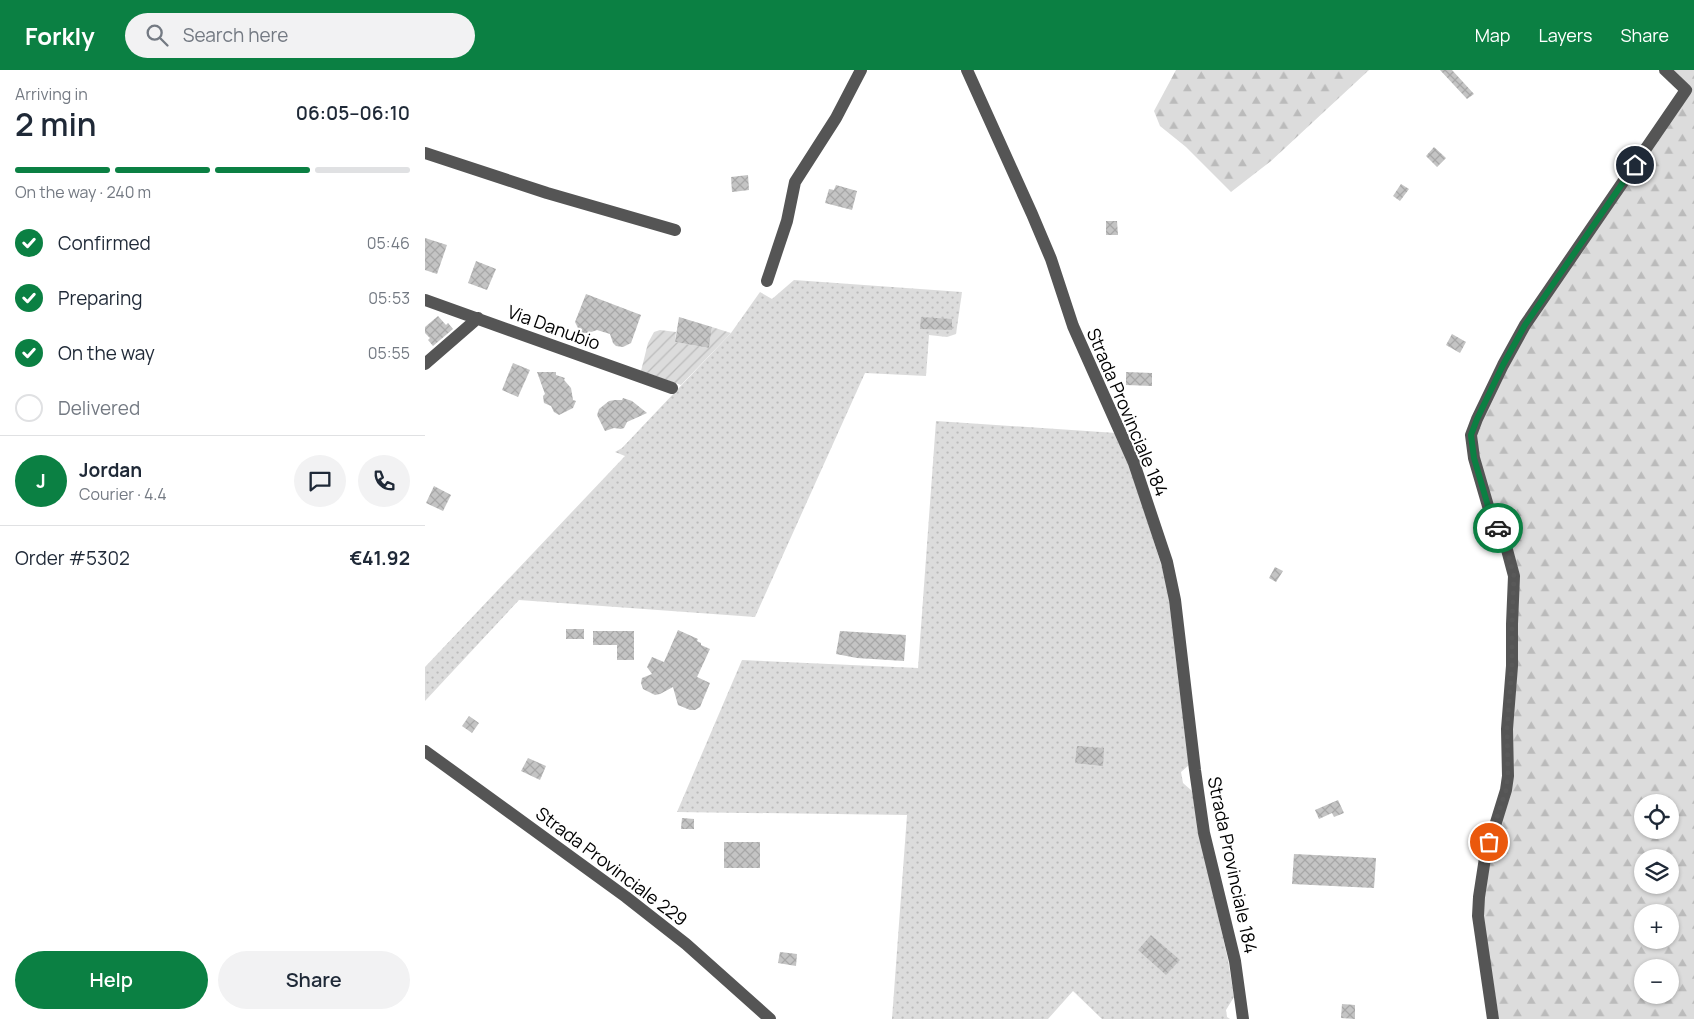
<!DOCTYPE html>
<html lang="en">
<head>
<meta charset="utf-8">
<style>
	:root { --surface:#fff; --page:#f2f2f3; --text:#1f2937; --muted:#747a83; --line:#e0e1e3; --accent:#0b8043 }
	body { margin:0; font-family:Manrope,sans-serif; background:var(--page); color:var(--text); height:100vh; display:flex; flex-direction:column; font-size:19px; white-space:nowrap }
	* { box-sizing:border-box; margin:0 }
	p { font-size:16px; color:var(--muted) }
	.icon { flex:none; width:28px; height:28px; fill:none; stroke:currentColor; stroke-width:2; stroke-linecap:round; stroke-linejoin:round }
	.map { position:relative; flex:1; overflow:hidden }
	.sheet { display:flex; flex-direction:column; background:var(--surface); width:425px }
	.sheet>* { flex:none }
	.tools { position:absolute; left:1209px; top:724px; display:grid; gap:10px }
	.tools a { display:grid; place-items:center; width:45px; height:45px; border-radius:50%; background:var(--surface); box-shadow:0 1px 4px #0004; font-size:25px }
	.pin { position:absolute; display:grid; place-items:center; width:42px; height:42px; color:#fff; margin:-21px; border:2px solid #fff; border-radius:50%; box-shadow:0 1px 5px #0007 }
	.courier { position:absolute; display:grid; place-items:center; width:50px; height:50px; margin:-25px; border:4px solid #0b8043; border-radius:50%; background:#fff; color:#222; box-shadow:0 1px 6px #0007 }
	.headline em { font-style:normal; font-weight:600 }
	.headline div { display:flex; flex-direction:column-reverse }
	.headline { display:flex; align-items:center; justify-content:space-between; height:85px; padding:0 15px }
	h1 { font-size:32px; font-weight:600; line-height:38px }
	.bar { display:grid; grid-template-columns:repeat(4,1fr); gap:8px 5px; align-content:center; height:60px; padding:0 15px }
	.bar i { height:6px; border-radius:4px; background:var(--line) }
	.bar .active { background:var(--accent) }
	.bar p { grid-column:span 4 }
	.line { display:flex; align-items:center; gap:12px; padding:0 15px; border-top:1px solid var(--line) }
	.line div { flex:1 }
	.round { display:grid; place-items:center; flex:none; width:52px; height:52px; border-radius:26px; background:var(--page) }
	ol { padding:0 15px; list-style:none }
	li { display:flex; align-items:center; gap:15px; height:55px }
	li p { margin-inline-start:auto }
	li .icon { padding:5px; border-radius:50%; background:var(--accent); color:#fff; stroke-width:4 }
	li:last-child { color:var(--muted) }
	li i { width:28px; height:28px; border:2px solid var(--line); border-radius:50% }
	.cta { display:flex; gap:10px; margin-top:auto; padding:10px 15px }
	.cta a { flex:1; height:58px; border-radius:30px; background:var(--accent); color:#fff; font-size:20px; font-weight:600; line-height:58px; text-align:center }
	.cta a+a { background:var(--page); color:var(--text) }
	header { display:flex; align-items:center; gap:30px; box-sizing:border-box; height:70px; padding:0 25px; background:var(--accent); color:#fff }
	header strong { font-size:24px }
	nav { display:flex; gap:28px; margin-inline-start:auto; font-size:18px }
	.search { width:350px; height:45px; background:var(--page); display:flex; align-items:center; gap:12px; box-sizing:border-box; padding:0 18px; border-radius:28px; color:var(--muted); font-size:19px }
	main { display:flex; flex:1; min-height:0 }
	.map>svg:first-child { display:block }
	.grass { fill:url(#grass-dots) }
	.forest { fill:url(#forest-firs); fill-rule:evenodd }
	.garden { fill:url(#garden-furrows) }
	.building { fill:url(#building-cross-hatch) }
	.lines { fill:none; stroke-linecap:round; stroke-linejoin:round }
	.minor { stroke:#555; stroke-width:12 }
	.done { stroke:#595959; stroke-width:5; stroke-dasharray:0 9 }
	.route { stroke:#0b8043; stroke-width:6 }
	.labels { text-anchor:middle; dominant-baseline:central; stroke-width:4; stroke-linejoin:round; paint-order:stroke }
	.street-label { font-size:18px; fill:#000; stroke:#fff }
</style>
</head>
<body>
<header>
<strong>Forkly</strong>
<div class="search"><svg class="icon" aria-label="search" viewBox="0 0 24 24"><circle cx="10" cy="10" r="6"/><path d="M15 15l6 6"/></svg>Search here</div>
<nav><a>Map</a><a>Layers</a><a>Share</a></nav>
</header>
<main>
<section class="sheet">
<div class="headline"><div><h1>2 min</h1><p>Arriving in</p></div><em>06:05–06:10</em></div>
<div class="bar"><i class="active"></i><i class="active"></i><i class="active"></i><i></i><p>On the way · 240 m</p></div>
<ol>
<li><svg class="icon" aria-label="check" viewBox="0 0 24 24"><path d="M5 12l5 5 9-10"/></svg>Confirmed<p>05:46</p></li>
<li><svg class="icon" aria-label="check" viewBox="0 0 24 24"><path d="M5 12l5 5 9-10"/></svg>Preparing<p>05:53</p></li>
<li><svg class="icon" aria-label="check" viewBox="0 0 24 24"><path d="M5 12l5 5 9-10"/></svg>On the way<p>05:55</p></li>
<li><i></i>Delivered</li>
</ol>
<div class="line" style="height:90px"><b class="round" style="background:var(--accent);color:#fff">J</b><div><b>Jordan</b><p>Courier · 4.4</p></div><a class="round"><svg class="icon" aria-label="chat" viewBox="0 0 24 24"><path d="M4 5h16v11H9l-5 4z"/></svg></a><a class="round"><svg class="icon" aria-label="phone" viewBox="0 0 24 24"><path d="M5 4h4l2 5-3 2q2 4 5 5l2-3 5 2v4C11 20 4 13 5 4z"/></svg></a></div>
<div class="line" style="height:65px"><div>Order #5302</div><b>€41.92</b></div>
<div class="cta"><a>Help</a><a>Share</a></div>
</section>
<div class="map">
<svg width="1269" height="949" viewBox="0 0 1269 949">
	<defs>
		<pattern id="grass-dots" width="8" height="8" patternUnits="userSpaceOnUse" patternTransform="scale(1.25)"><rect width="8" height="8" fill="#dcdcdc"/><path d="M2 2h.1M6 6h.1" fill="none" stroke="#bbb" stroke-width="1.8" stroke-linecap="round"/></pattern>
		<pattern id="forest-firs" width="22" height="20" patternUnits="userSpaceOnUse" patternTransform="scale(1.25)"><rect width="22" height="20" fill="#dcdcdc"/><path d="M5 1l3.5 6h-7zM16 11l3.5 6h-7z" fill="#bbb"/></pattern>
		<pattern id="garden-furrows" width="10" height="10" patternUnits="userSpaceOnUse" patternTransform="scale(1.25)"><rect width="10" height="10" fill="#dcdcdc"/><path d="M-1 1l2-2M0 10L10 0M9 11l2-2" fill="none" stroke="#bbb"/></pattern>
		<pattern id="building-cross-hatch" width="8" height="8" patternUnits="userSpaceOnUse" patternTransform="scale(1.25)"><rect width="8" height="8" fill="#c4c4c4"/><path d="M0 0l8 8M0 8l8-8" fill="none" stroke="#a7a7a7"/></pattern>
	</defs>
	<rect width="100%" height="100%" fill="#fff"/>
	<!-- grass -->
	<path class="grass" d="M 369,210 L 537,222 L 531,264 L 522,267 L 504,265 L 501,306 L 440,303 L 330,547 L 94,530 L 0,631 L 0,597 L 200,386 L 190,382 L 197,378 L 306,263 L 335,222 L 347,229 Z
		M 511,351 L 691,363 L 702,387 L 742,513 L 764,695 L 756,702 L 758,713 L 767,721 L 774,762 L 803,890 L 809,927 L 801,940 L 802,947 L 805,949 L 677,949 L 648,921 L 623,949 L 467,949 L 482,745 L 252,742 L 317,590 L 493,598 Z"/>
	<!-- forest -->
	<path class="forest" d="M 751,0 L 944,0 L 846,91 L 806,122 L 761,77 L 735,56 L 729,41 Z
		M 1246,0 L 1269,0 L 1269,949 L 1074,949 L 1057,843 L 1086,648 L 1092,499 L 1067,437 L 1053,390 L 1052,359 L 1102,259 L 1267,18 ZM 1218,732 L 1245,732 L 1245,760 L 1218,760 ZM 1218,788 L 1245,788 L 1245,815 L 1218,815 ZM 1218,842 L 1245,842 L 1245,870 L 1218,870 ZM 1218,898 L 1245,898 L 1245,925 L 1218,925 Z"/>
	<!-- garden -->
	<path class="garden" d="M 287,257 L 306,263 L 256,315 L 216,301 L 223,273 L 229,262 L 235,260 L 251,262 L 250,272 L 284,278 Z"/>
	<!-- building -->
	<path class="building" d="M 1015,0 L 1027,0 L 1049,24 L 1042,29 Z
		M 1009,77 L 1021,88 L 1012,97 L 1001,86 Z
		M 323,105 L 324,120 L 307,122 L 306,107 Z
		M 976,114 L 984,119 L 975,131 L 968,126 Z
		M 411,115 L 432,121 L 427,140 L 400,133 L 404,119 L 409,120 Z
		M 681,151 L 692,151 L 693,165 L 681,165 Z
		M 0,168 L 22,175 L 12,204 L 0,200 Z
		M 51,191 L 71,199 L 62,220 L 43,213 Z
		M 161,224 L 216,245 L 206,273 L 198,277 L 191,276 L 188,273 L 185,264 L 172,260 L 163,263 L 157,263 L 154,260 L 150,252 Z
		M 13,246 L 21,255 L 23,253 L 28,259 L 8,276 L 3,270 L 5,268 L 0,263 L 0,257 Z
		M 254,247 L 287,257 L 284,278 L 250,272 Z
		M 496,247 L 527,249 L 527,260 L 495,259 Z
		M 1027,264 L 1041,272 L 1035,283 L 1021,275 Z
		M 88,293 L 105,300 L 93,327 L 77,320 Z
		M 112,302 L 131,302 L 131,305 L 140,308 L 139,310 L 146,318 L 148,330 L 151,331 L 148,338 L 134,345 L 129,342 L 126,336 L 119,333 L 118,326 L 120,324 Z
		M 701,302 L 727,303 L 727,316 L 701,315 Z
		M 198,328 L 207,331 L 222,343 L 202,352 L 199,358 L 196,359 L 189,358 L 180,361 L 172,345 L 174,339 L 184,331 L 190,330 L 197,330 Z
		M 9,416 L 26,425 L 18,441 L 1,433 Z
		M 850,497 L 858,501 L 851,512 L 844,508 Z
		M 141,559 L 159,559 L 159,569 L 141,569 Z
		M 253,560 L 273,569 L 272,571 L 276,573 L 276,575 L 285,579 L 272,607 L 285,613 L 275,637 L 270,640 L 265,640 L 253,635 L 248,617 L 235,624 L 230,625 L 218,619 L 216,613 L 217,608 L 227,604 L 222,597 L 227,587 L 239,592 Z
		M 168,561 L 209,561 L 209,590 L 192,590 L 192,575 L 168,575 Z
		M 415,561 L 481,565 L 479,591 L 432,588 L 411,584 Z
		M 44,646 L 54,653 L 47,663 L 37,656 Z
		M 652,676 L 679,678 L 678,696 L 650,693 Z
		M 103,688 L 121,696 L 115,710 L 96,701 Z
		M 913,730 L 919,743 L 909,747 L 907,743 L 894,749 L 890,740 Z
		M 257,748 L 269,749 L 269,759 L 256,759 Z
		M 299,772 L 335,772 L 335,798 L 299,798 Z
		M 869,784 L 951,788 L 949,818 L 867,814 Z
		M 726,865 L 755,890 L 741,905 L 713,880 Z
		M 355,882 L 372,884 L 371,896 L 353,893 Z
		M 917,934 L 930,935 L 930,949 L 916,948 Z"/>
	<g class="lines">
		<!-- minor -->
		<path class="minor" d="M 542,0 L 607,144 L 626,189 L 648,256 L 709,393 L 742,492 L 750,530 L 770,700 L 779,763 L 810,891 L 818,949
			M 0,83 L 122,123 L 250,160
			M 342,211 L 362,151 L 370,112 L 411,48 L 436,0
			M 0,230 L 247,318
			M 0,294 L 53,248
			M 0,681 L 201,827 L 261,874 L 345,949
			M 1068,949 L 1053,846 L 1054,827 L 1060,788 L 1081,720 L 1083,706 L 1082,659 L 1087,596 L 1087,554 L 1089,506 L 1081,476 L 1063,436 L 1049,388 L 1046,365 L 1052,349 L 1078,295 L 1100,255 L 1261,20 L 1240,0"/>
	</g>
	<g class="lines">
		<!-- done -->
		<path class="done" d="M 1064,772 L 1081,720 L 1083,706 L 1082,659 L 1087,596 L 1087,554 L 1089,506 L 1081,476 L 1073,458"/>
		<!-- route -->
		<path class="route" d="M 1073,458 L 1063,436 L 1049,388 L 1046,365 L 1052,349 L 1078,295 L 1100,255 L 1210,95"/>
	</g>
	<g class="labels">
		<!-- street labels -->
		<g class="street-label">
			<text transform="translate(129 257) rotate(20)">Via Danubio</text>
			<text transform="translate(703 342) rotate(67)">Strada Provinciale 184</text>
			<text transform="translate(808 795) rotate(78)">Strada Provinciale 184</text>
			<text transform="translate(187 796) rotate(37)">Strada Provinciale 229</text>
		</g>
	</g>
</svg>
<div class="tools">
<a><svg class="icon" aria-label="locate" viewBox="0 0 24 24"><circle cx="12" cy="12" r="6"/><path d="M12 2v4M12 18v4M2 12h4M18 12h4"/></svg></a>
<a><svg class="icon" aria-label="layers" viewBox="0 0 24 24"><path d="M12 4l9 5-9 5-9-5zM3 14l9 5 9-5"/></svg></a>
<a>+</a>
<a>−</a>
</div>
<div class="pin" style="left:1064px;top:772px;background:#ea580c"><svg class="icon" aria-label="bag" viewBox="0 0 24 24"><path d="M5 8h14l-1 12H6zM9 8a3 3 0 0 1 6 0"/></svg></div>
<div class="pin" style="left:1210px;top:95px;background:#1f2937"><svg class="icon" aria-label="home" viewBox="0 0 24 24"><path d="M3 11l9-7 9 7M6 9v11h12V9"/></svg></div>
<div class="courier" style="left:1073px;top:458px"><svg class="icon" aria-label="car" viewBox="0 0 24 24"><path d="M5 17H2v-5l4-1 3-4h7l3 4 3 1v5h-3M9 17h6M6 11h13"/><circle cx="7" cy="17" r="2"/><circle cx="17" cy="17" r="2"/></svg></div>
</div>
</main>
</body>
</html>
